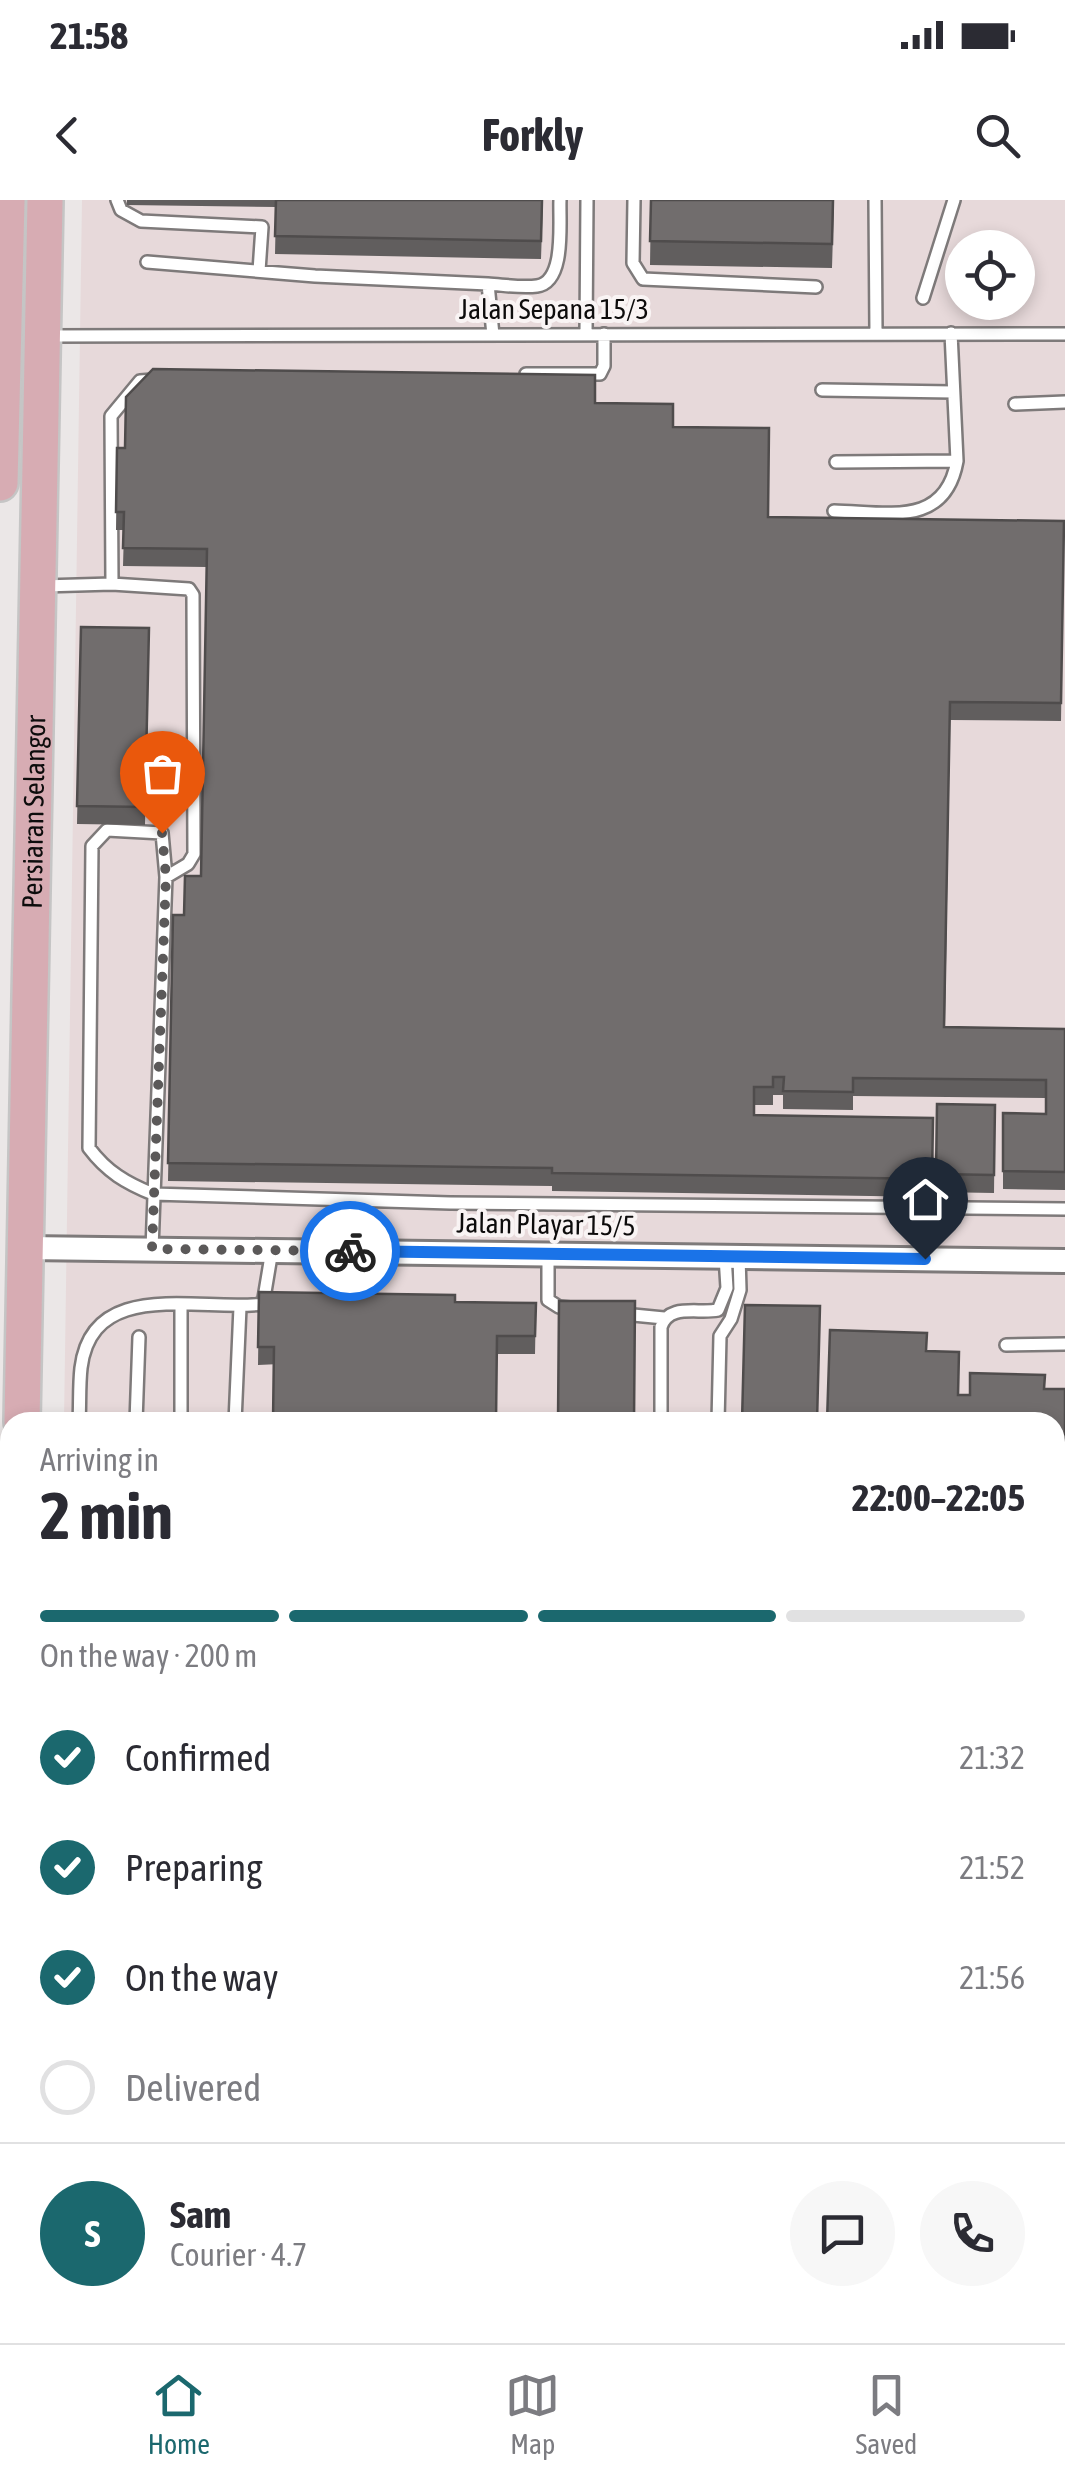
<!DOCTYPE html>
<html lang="en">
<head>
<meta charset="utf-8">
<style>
	:root { --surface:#fff; --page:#f7f7f7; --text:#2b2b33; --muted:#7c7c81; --line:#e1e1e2; --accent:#1b686e }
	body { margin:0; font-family:"Asap Condensed",sans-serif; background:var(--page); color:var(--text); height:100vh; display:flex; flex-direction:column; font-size:38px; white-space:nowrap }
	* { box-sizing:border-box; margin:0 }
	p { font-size:32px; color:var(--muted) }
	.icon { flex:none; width:55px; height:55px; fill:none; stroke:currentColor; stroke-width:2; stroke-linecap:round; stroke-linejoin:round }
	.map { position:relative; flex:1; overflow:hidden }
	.details { position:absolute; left:0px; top:1212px; width:1065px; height:932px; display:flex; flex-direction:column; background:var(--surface); border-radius:30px 30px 0 0; box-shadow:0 5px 15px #0003 }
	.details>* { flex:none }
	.tools { position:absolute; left:945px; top:30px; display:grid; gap:20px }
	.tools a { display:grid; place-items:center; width:90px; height:90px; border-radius:50%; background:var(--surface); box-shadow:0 5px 15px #0003; font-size:50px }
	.pin { position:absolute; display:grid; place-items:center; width:85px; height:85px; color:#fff; margin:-102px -42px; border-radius:50% 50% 50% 0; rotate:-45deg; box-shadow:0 0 10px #0007 }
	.pin .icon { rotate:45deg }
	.courier { position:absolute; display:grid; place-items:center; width:100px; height:100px; margin:-50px; border:8px solid #1a73e8; border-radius:50%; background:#fff; color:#222; box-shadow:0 2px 12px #0007 }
	.headline em { font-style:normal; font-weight:700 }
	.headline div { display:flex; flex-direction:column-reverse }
	.headline { display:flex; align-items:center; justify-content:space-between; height:170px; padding:0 40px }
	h1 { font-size:65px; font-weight:700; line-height:75px }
	.bar { display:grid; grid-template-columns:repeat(4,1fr); gap:15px 10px; align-content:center; height:120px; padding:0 40px }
	.bar i { height:12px; border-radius:8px; background:var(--line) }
	.bar .active { background:var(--accent) }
	.bar p { grid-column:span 4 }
	.line { display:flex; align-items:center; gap:25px; padding:0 40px; border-top:2px solid var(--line) }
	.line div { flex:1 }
	.round { display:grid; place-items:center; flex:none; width:105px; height:105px; border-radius:52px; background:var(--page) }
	ol { padding:0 40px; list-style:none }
	li { display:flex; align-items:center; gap:30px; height:110px }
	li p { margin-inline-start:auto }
	li .icon { padding:10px; border-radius:50%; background:var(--accent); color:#fff; stroke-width:4 }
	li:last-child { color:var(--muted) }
	li i { width:55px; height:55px; border:5px solid var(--line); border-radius:50% }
	.status { display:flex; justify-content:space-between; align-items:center; height:70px; padding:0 50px; background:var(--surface); direction:ltr }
	.status svg { height:28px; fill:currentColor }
	header { display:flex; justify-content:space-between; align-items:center; height:130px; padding:0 40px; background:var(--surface); font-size:45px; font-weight:700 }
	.tabs { display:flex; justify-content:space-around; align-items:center; height:140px; border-top:2px solid var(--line); background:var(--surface); font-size:28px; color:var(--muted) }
	.tabs a { display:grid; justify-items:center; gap:5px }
	.tabs .active { color:var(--accent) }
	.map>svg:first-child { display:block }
	.built { fill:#e7d9da; fill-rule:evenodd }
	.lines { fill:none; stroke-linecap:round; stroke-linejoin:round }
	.service-casing { stroke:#7e7a7a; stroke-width:16 }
	.minor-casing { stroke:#7e7a7a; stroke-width:28 }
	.primary-casing { stroke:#c5c5c5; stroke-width:40 }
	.service { stroke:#fff; stroke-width:11 }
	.minor { stroke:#fff; stroke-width:22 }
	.primary { stroke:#d7acb3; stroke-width:35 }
	.wall { fill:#615e5e }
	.building { fill:#716d6d; stroke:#4f4c4c; stroke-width:2.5 }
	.done { stroke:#5b5959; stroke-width:10; stroke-dasharray:0 18 }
	.route { stroke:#1a73e8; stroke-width:12 }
	.labels { text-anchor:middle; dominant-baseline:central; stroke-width:8; stroke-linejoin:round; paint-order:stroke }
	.street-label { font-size:28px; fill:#0d0c0c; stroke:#f9f4f4 }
</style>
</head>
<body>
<div class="status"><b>21:58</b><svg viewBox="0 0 49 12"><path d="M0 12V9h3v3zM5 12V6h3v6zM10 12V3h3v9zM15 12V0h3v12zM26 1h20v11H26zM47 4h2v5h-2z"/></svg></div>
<header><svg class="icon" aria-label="back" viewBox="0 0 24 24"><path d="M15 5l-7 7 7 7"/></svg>Forkly<svg class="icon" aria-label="search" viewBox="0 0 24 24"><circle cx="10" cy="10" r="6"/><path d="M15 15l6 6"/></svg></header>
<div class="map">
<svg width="1065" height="2143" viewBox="0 0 1065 2143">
	<rect width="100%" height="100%" fill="#ebe7e7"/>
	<!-- built -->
	<path class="built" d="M 82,0 L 1065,0 L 1065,1973 L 1055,1973 L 1055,1222 L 64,1222 ZM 962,48 L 1018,48 L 1018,102 L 962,102 Z
		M 1055,2068 L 1065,2068 L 1065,2143 L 162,2143 L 169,2135 L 1055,2135 Z"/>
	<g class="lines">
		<!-- service casing -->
		<g class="service-casing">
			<path id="service" d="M 117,0 L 121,10 L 141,21 L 262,27 L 259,71
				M 634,0 L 633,63 L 643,79 L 816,87
				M 875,0 L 876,133
				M 147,62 L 315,76 L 488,84
				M 923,98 L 954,0
				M 586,134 L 587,0
				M 493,135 L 488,84 C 504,85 521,88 537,86 C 566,82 559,22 560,0
				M 47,136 L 1065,134
				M 526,174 L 600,174 L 604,166 L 604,134
				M 822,190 L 953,192
				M 1015,204 L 1065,202
				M 836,262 L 957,261
				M 834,311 C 887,312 945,328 957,261 L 951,133
				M 112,384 L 111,216 L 140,181 L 153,180
				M 43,386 L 112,384 L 189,389 L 193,395 L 194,654 L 188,664 L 166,677
				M 152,1049 L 166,677 L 162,633 L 107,630 L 92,646 L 89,948 C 107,972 126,983 153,994 L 450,1003 L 1065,1009
				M 548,1054 L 548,1100 L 559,1107 L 570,1108
				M 181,1106 L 181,1222
				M 623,1114 L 664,1118
				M 1006,1145 L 1065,1144
				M 79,1222 C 80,1205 79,1186 81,1168 C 92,1077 200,1112 263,1104 L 272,1050
				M 136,1222 L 139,1137
				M 235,1222 L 240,1107
				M 661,1222 L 661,1127 C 669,1103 698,1114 718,1110 L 727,1088 L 725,1056
				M 718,1222 L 720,1136 L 731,1119 L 740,1090 L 739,1056
				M 1055,1532 L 1065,1532
				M 1055,1954 L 1065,1954
				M 1055,2083 L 1065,2083
				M 879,2135 L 879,2143
				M 977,2135 L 977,2143
				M 190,2143 L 196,2135
				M 693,2143 L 693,2135"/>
		</g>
		<!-- minor casing -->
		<g class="minor-casing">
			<path id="minor" d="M 26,1048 L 1065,1061"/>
		</g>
		<!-- primary casing -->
		<g class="primary-casing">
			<g id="primary">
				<path d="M 0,283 L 7,0"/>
				<path id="s1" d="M 22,1222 L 45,0"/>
				<path d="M 0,1872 L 10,1873"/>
				<path d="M 1055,1996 L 1065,1996"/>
				<path d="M 1055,2031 L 1065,2031"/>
				<path d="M 72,2143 L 80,2135"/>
			</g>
		</g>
		<!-- service -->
		<use href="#service" class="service"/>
		<!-- minor -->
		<use href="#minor" class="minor"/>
		<!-- primary -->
		<use href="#primary" class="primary"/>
	</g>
	<!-- wall -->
	<path class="wall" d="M 127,0 L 543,0 L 541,59 L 275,54 L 276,7 L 127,5 Z
		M 651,0 L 834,0 L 832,68 L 650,65 Z
		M 595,203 L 673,227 L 768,317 L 1064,321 L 1061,521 L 950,520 L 945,827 L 1065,829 L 1065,990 L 1003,989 L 1003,913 L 1046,914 L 1046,898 L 853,896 L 853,910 L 783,909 L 783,895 L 773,895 L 773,905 L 754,905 L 754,915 L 933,918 L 932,997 L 552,991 L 552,986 L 168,981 L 173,715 L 184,715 L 201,676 L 207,367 L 123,366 L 124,330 L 116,330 L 117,248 Z
		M 81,427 L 149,428 L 145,625 L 77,624 Z
		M 937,904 L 995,905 L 994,993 L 936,992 Z
		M 259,1092 L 455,1102 L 536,1103 L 535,1154 L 497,1154 L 258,1165 Z
		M 927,1151 L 958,1195 L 1044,1189 L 1065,1189 L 1065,1509 L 1055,1508 L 1055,1222 L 827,1222 Z
		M 1055,1552 L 1065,1552 L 1065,1785 L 1055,1785 Z
		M 1055,1811 L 1065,1811 L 1065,1930 L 1055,1930 Z
		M 899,2135 L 956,2135 L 956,2138 L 899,2138 Z"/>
	<!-- building -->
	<path class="building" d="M 276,0 L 542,0 L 541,41 L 275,36 Z
		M 651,0 L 833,0 L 832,44 L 650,41 Z
		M 153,169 L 595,175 L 595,203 L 673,204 L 673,227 L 769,228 L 768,317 L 1064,321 L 1061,503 L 950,502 L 944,827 L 1065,829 L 1065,972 L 1003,971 L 1003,913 L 1046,914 L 1046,880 L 853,878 L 853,892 L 783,891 L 784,877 L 773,877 L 773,887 L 754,887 L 754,915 L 933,918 L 932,979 L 552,973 L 552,968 L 168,963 L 173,715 L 184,715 L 185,676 L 201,676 L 207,349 L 123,348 L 124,312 L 116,312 L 117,248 L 125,248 L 126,197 Z
		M 81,427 L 149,428 L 145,607 L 77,606 Z
		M 937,904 L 995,905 L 994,975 L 936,974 Z
		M 259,1092 L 455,1095 L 455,1102 L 536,1103 L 535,1136 L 497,1136 L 496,1222 L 273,1222 L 274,1147 L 258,1147 Z
		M 559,1101 L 635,1101 L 634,1222 L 558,1222 Z
		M 745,1105 L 820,1106 L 817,1222 L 742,1222 Z
		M 830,1130 L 927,1133 L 926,1151 L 959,1152 L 958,1195 L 970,1195 L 970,1173 L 1045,1175 L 1044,1189 L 1065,1189 L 1065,1491 L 1055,1490 L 1055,1222 L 827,1222 Z
		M 1055,1552 L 1065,1552 L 1065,1767 L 1055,1767 Z
		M 1055,1811 L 1065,1811 L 1065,1912 L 1055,1912 Z
		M 289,2135 L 474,2135 L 474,2143 L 289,2143 Z
		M 521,2135 L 679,2135 L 679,2143 L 521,2143 Z
		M 723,2135 L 873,2135 L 873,2143 L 723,2143 Z"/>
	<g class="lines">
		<!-- done -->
		<path class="done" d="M 162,633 L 166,677 L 152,1049 L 350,1051"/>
		<!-- route -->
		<path class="route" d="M 350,1051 L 925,1059"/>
	</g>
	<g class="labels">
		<!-- street labels -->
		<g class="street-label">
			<text x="554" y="109">Jalan Sepana 15/3</text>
			<text stroke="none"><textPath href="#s1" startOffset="610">Persiaran Selangor</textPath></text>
			<text transform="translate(546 1024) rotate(1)">Jalan Playar 15/5</text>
		</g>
	</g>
</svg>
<div class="tools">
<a><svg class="icon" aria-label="locate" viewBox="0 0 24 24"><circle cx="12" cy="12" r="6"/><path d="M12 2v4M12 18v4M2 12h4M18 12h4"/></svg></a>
</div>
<div class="pin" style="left:162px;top:633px;background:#ea580c"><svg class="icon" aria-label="bag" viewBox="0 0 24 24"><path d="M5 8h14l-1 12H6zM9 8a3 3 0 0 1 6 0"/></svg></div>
<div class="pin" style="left:925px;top:1059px;background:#1f2937"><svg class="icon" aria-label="home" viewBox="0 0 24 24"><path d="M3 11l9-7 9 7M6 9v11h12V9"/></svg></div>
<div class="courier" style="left:350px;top:1051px"><svg class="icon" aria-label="bike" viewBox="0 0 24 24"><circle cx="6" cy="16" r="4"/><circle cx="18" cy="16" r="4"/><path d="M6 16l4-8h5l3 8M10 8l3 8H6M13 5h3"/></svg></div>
<section class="details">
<div class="headline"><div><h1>2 min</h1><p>Arriving in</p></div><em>22:00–22:05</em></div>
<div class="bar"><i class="active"></i><i class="active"></i><i class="active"></i><i></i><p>On the way · 200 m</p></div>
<ol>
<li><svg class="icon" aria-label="check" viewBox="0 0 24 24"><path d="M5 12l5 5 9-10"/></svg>Confirmed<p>21:32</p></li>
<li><svg class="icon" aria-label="check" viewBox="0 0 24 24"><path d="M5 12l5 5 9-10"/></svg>Preparing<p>21:52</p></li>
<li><svg class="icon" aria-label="check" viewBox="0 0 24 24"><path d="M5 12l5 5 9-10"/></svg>On the way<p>21:56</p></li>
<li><i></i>Delivered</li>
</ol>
<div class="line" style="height:180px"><b class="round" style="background:var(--accent);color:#fff">S</b><div><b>Sam</b><p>Courier · 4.7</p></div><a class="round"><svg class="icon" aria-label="chat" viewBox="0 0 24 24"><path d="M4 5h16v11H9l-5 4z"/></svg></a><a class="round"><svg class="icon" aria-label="phone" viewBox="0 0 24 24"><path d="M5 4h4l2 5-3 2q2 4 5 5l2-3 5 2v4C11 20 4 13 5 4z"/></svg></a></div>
</section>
</div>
<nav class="tabs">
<a class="active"><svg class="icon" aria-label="home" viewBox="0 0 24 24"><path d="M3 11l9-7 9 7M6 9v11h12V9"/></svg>Home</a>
<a><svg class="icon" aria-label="map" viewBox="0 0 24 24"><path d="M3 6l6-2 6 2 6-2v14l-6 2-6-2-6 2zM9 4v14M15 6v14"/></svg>Map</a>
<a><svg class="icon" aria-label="saved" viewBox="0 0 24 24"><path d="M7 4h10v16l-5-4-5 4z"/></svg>Saved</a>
</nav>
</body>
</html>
